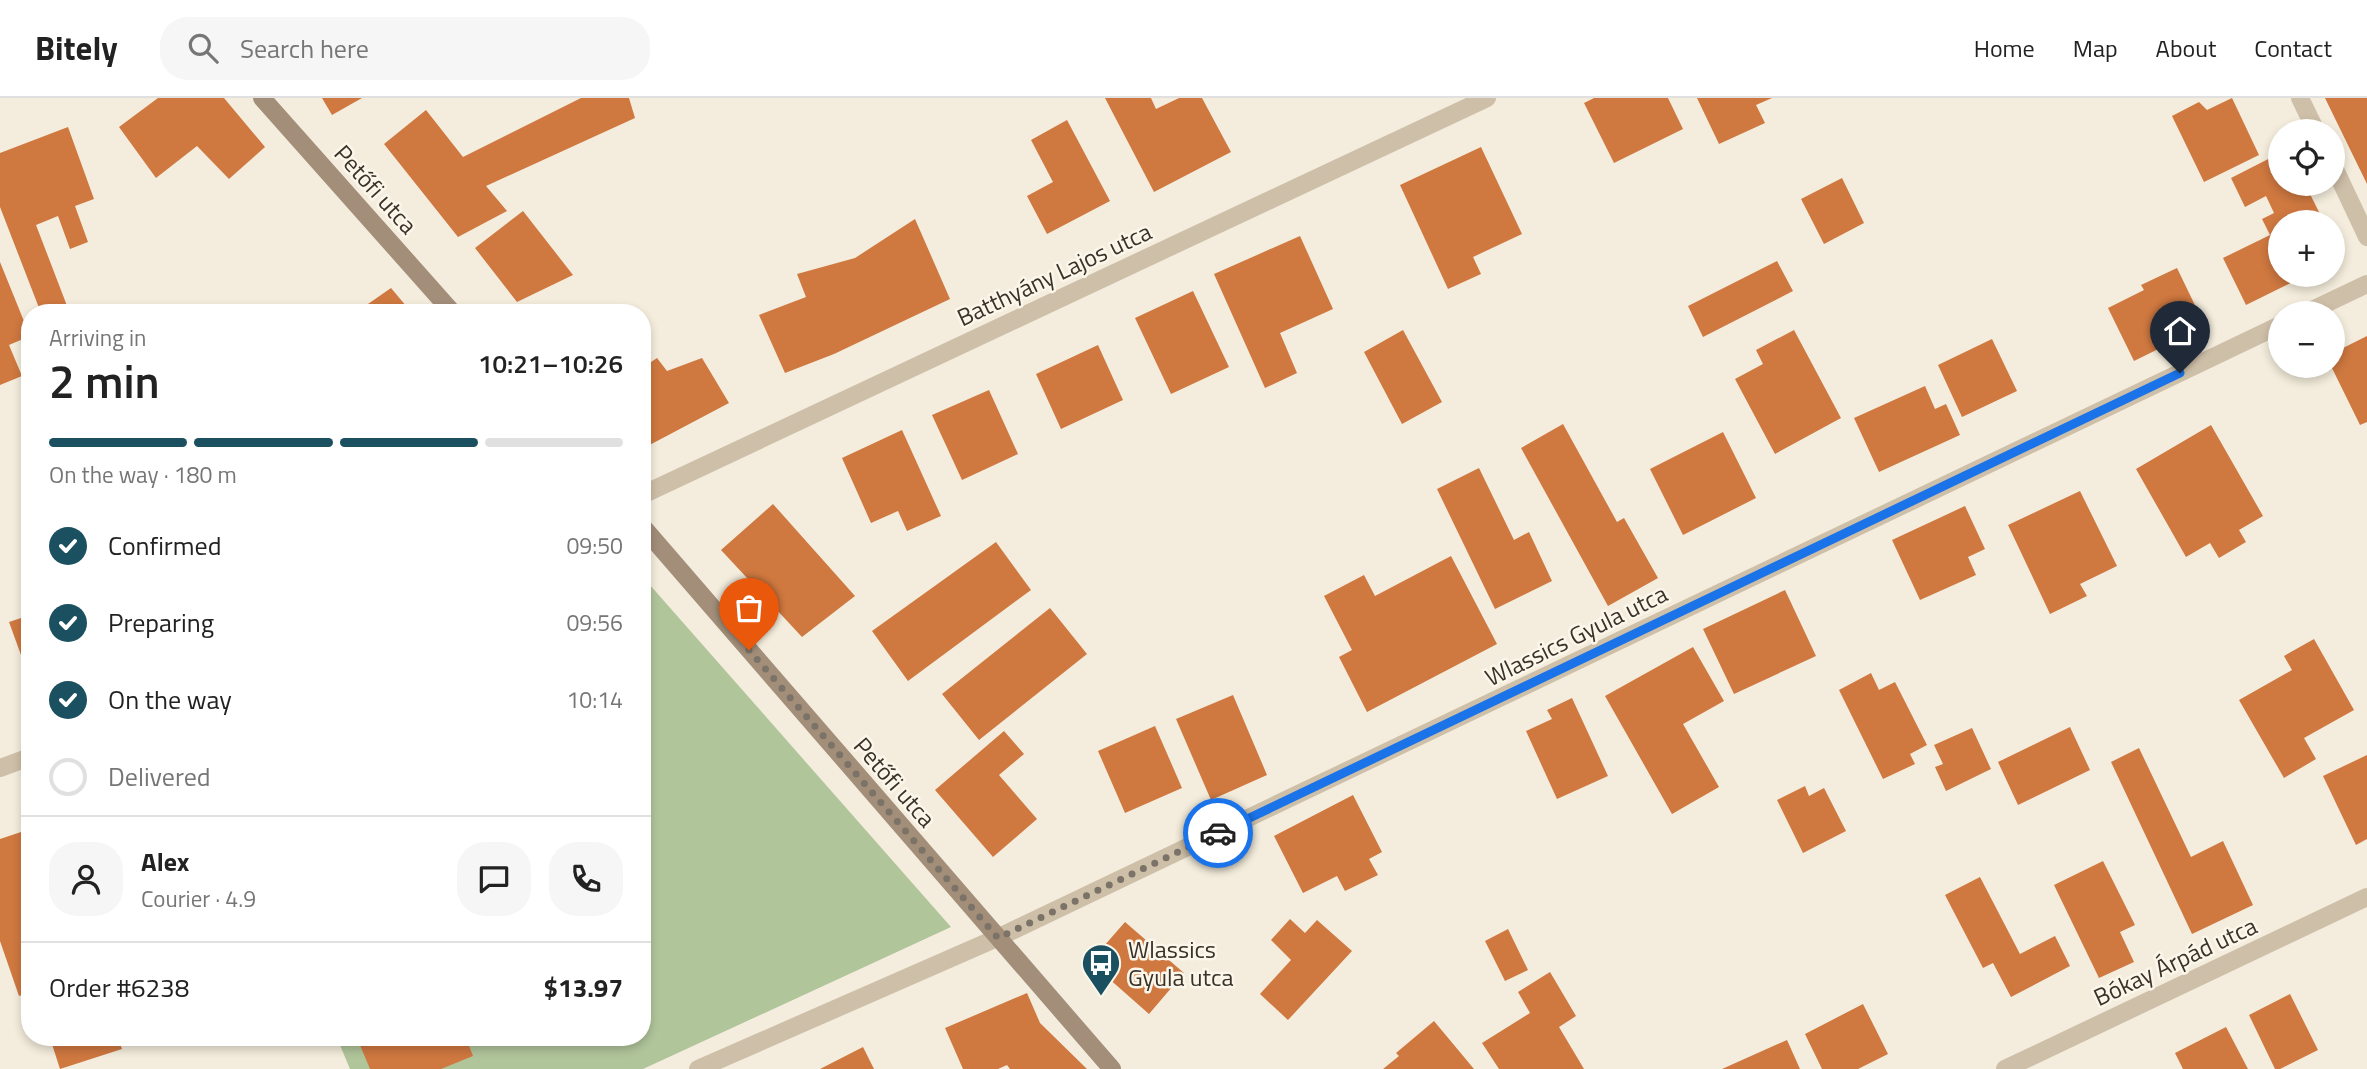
<!DOCTYPE html>
<html lang="en">
<head>
<meta charset="utf-8">
<style>
	:root { --surface:#fff; --page:#f6f6f6; --text:#222; --muted:#767676; --line:#e0e0e0; --accent:#1a505f }
	body { margin:0; font-family:"Titillium Web",sans-serif; background:var(--page); color:var(--text); height:100vh; display:flex; flex-direction:column; font-size:26px; white-space:nowrap }
	* { box-sizing:border-box; margin:0 }
	p { font-size:23px; color:var(--muted) }
	.icon { flex:none; width:38px; height:38px; fill:none; stroke:currentColor; stroke-width:2; stroke-linecap:round; stroke-linejoin:round }
	.map { position:relative; flex:1; overflow:hidden }
	.side { position:absolute; left:21px; top:206px; width:630px; height:742px; display:flex; flex-direction:column; background:var(--surface); border-radius:28px; box-shadow:0 4px 10px #0003 }
	.side>* { flex:none }
	.tools { position:absolute; left:2268px; top:21px; display:grid; gap:14px }
	.tools a { display:grid; place-items:center; width:77px; height:77px; border-radius:50%; background:var(--surface); box-shadow:0 4px 10px #0003; font-size:35px }
	.pin { position:absolute; display:grid; place-items:center; width:60px; height:60px; color:#fff; margin:-72px -30px; border-radius:50% 50% 50% 0; rotate:-45deg; box-shadow:0 0 7px #0007 }
	.pin .icon { rotate:45deg }
	.courier { position:absolute; display:grid; place-items:center; width:70px; height:70px; margin:-35px; border:5px solid #1a73e8; border-radius:50%; background:#fff; color:#222; box-shadow:0 2px 9px #0007 }
	.overview em { font-style:normal; font-weight:600 }
	.overview div { display:flex; flex-direction:column-reverse }
	.overview { display:flex; align-items:center; justify-content:space-between; height:119px; padding:0 28px }
	h1 { font-size:46px; font-weight:600; line-height:52px }
	.bar { display:grid; grid-template-columns:repeat(4,1fr); gap:10px 7px; align-content:center; height:84px; padding:0 28px }
	.bar i { height:9px; border-radius:5px; background:var(--line) }
	.bar .active { background:var(--accent) }
	.bar p { grid-column:span 4 }
	.line { display:flex; align-items:center; gap:18px; padding:0 28px; border-top:2px solid var(--line) }
	.line div { flex:1 }
	.round { display:grid; place-items:center; flex:none; width:74px; height:74px; border-radius:28px; background:var(--page) }
	ol { padding:0 28px; list-style:none }
	li { display:flex; align-items:center; gap:21px; height:77px }
	li p { margin-inline-start:auto }
	li .icon { padding:7px; border-radius:50%; background:var(--accent); color:#fff; stroke-width:4 }
	li:last-child { color:var(--muted) }
	li i { width:38px; height:38px; border:4px solid var(--line); border-radius:50% }
	header { display:flex; align-items:center; gap:42px; box-sizing:border-box; height:98px; padding:0 35px; background:var(--surface); border-bottom:2px solid var(--line) }
	header strong { font-size:33px }
	nav { display:flex; gap:38px; margin-inline-start:auto; font-size:24px }
	.search { width:490px; height:63px; background:var(--page); display:flex; align-items:center; gap:18px; box-sizing:border-box; padding:0 24px; border-radius:28px; color:var(--muted); font-size:26px }
	.map>svg:first-child { display:block }
	.green { fill:#b1c59b }
	.building { fill:#cf7840 }
	.lines { fill:none; stroke-linecap:round; stroke-linejoin:round }
	.minor { stroke:#cebfa8; stroke-width:18 }
	.secondary { stroke:#a28e79; stroke-width:18 }
	.done { stroke:#7b7367; stroke-width:7; stroke-dasharray:0 12.6 }
	.route { stroke:#1a73e8; stroke-width:9 }
	.labels { text-anchor:middle; dominant-baseline:central; stroke-width:5; stroke-linejoin:round; paint-order:stroke }
	.street-label { font-size:24px; fill:#3a3128; stroke:#fbf6ea }
	.poi-label { font-size:24px; fill:#3a3128; stroke:#fbf6ea; text-anchor:start }
</style>
</head>
<body>
<header>
<strong>Bitely</strong>
<div class="search"><svg class="icon" aria-label="search" viewBox="0 0 24 24"><circle cx="10" cy="10" r="6"/><path d="M15 15l6 6"/></svg>Search here</div>
<nav><a>Home</a><a>Map</a><a>About</a><a>Contact</a></nav>
</header>
<div class="map">
<svg width="2367" height="971" viewBox="0 0 2367 971">
	<rect width="100%" height="100%" fill="#f4eddd"/>
	<!-- green -->
	<path class="green" d="M 642,478 L 951,829 L 643,971 L 350,971 L 337,940 L 642,940 Z"/>
	<!-- building -->
	<path class="building" d="M 158,0 L 224,0 L 265,49 L 229,81 L 197,48 L 156,80 L 119,29 Z
		M 322,0 L 362,0 L 332,17 Z
		M 581,0 L 629,0 L 635,20 L 486,88 L 507,113 L 458,139 L 384,46 L 426,12 L 463,59 Z
		M 1105,0 L 1151,0 L 1156,11 L 1179,0 L 1202,0 L 1231,54 L 1154,94 Z
		M 1594,0 L 1668,0 L 1683,31 L 1614,65 L 1584,5 Z
		M 1697,0 L 1772,0 L 1756,7 L 1765,25 L 1719,46 Z
		M 2232,0 L 2259,57 L 2204,84 L 2172,18 L 2199,4 L 2207,12 Z
		M 2325,0 L 2367,0 L 2367,86 Z
		M 1067,22 L 1110,103 L 1047,136 L 1027,98 L 1053,84 L 1031,42 Z
		M 68,29 L 94,101 L 75,108 L 88,144 L 70,151 L 58,118 L 36,127 L 69,213 L 41,215 L 0,109 L 0,55 Z
		M 1481,49 L 1522,136 L 1473,159 L 1481,176 L 1448,191 L 1400,87 Z
		M 2280,55 L 2280,86 L 2305,86 L 2324,124 L 2280,124 L 2280,177 L 2307,177 L 2246,207 L 2223,160 L 2270,137 L 2262,121 L 2274,115 L 2266,98 L 2245,109 L 2231,80 Z
		M 1842,80 L 1864,125 L 1824,146 L 1801,101 Z
		M 523,113 L 573,177 L 517,204 L 475,150 Z
		M 915,121 L 950,201 L 834,256 L 785,275 L 759,217 L 806,199 L 797,176 L 855,160 Z
		M 1300,138 L 1333,211 L 1280,235 L 1297,275 L 1265,290 L 1214,176 Z
		M 1777,163 L 1793,193 L 1703,239 L 1688,208 Z
		M 0,164 L 30,238 L 9,247 L 22,278 L 0,287 Z
		M 2177,170 L 2205,228 L 2134,263 L 2108,210 L 2144,192 L 2141,187 Z
		M 391,190 L 412,215 L 355,215 Z
		M 1193,193 L 1229,269 L 1171,296 L 1135,220 Z
		M 1403,232 L 1442,304 L 1402,326 L 1364,254 Z
		M 1794,232 L 1841,320 L 1775,356 L 1735,281 L 1763,266 L 1756,252 Z
		M 2367,238 L 2367,324 L 2360,327 L 2331,268 L 2333,255 Z
		M 1992,241 L 2017,293 L 1962,319 L 1938,267 Z
		M 1098,247 L 1123,302 L 1061,331 L 1036,276 Z
		M 657,260 L 667,273 L 702,260 L 729,305 L 642,351 L 642,270 Z
		M 1925,288 L 1935,311 L 1946,306 L 1960,337 L 1879,374 L 1854,320 Z
		M 989,292 L 1018,356 L 962,382 L 932,317 Z
		M 1563,326 L 1617,424 L 1624,420 L 1658,480 L 1608,508 L 1521,350 Z
		M 2211,327 L 2263,418 L 2239,432 L 2246,444 L 2219,460 L 2210,445 L 2186,459 L 2136,371 Z
		M 902,332 L 941,418 L 907,433 L 898,413 L 871,425 L 842,360 Z
		M 1723,334 L 1756,400 L 1683,437 L 1650,371 Z
		M 1479,370 L 1514,442 L 1529,434 L 1552,483 L 1495,511 L 1437,391 Z
		M 2080,393 L 2117,468 L 2080,486 L 2087,498 L 2050,516 L 2008,427 Z
		M 773,406 L 855,498 L 802,539 L 721,452 Z
		M 1965,408 L 1985,451 L 1968,459 L 1976,477 L 1920,502 L 1892,442 Z
		M 996,444 L 1031,492 L 908,583 L 872,533 Z
		M 1451,458 L 1497,546 L 1367,614 L 1339,559 L 1352,552 L 1324,498 L 1364,477 L 1375,498 Z
		M 1785,492 L 1816,558 L 1734,596 L 1703,531 Z
		M 1050,510 L 1087,556 L 979,642 L 942,596 Z
		M 30,517 L 30,579 L 29,579 L 9,524 Z
		M 2314,541 L 2354,612 L 2304,640 L 2316,661 L 2284,680 L 2239,602 L 2292,572 L 2284,558 Z
		M 1693,549 L 1724,603 L 1683,626 L 1719,689 L 1672,716 L 1605,598 Z
		M 1871,575 L 1879,592 L 1895,584 L 1927,647 L 1910,656 L 1915,666 L 1883,681 L 1839,592 Z
		M 1233,597 L 1267,677 L 1211,702 L 1176,621 Z
		M 1572,600 L 1608,678 L 1557,701 L 1526,633 L 1552,621 L 1547,612 Z
		M 1155,628 L 1182,690 L 1125,715 L 1098,653 Z
		M 2070,629 L 2090,672 L 2018,707 L 1998,664 Z
		M 1972,630 L 1991,671 L 1946,693 L 1935,669 L 1943,666 L 1934,647 Z
		M 1004,633 L 1024,656 L 999,677 L 1037,721 L 993,759 L 935,692 Z
		M 2139,650 L 2191,759 L 2223,743 L 2253,807 L 2192,836 L 2111,664 Z
		M 2367,657 L 2367,741 L 2356,747 L 2323,678 Z
		M 1805,688 L 1809,698 L 1824,690 L 1846,733 L 1803,755 L 1777,702 Z
		M 1353,697 L 1382,754 L 1369,761 L 1378,777 L 1345,793 L 1337,778 L 1303,795 L 1274,738 Z
		M 30,731 L 30,894 L 19,898 L 0,843 L 0,741 Z
		M 2103,763 L 2135,827 L 2120,834 L 2134,864 L 2099,880 L 2054,787 Z
		M 1980,779 L 2020,856 L 2055,838 L 2070,868 L 2011,899 L 1993,865 L 1983,870 L 1945,797 Z
		M 1290,821 L 1305,835 L 1317,822 L 1352,853 L 1288,922 L 1260,896 L 1291,862 L 1271,842 Z
		M 1125,824 L 1184,875 L 1149,916 L 1090,864 Z
		M 1508,831 L 1528,872 L 1505,883 L 1485,843 Z
		M 1550,874 L 1576,918 L 1559,929 L 1584,971 L 1499,971 L 1482,945 L 1530,915 L 1518,894 Z
		M 1027,895 L 1040,925 L 1087,971 L 1010,971 L 1007,967 L 998,971 L 963,971 L 945,930 Z
		M 2290,896 L 2318,952 L 2280,971 L 2275,971 L 2249,917 Z
		M 1863,906 L 1888,956 L 1858,971 L 1822,971 L 1805,936 Z
		M 1434,923 L 1474,971 L 1383,971 L 1399,958 L 1396,955 Z
		M 2226,929 L 2248,971 L 2183,971 L 2175,955 Z
		M 50,940 L 118,940 L 122,951 L 60,971 Z
		M 357,940 L 466,940 L 473,958 L 441,971 L 370,971 Z
		M 1787,942 L 1800,971 L 1722,971 Z
		M 863,949 L 874,971 L 820,971 Z"/>
	<g class="lines">
		<!-- minor -->
		<path class="minor" d="M 2300,0 L 2316,33
			M 2333,67 L 2367,139
			M 2306,215 L 2367,186
			M 642,397 L 1487,0
			M 0,670 L 30,659
			M 698,971 L 997,840 L 2280,227
			M 2005,971 L 2367,799"/>
		<!-- secondary -->
		<path class="secondary" d="M 262,0 L 453,215
			M 642,428 L 1112,971"/>
	</g>
	<g class="lines">
		<!-- done -->
		<path class="done" d="M 749,552 L 998,840 L 1218,735"/>
		<!-- route -->
		<path class="route" d="M 1218,735 L 2180,275"/>
	</g>
	<!-- icons -->
	<defs>
		<g id="bus-pin" transform="scale(2.0125)"><path d="M0 17L-7.5 6A9.5 9.5 0 1 1 7.5 6Z" fill="#1a505f" stroke="#fbf6ea"/><path d="M-5-6H5V4H4V6H2V4H-2V6H-4V4H-5ZM-3.5-4V0h7V-4ZM-3.5 1.2v1.5H-2V1.2ZM2 1.2v1.5H3.5V1.2Z" fill="#fff"/></g>
	</defs>
	<g fill-rule="evenodd">
		<use href="#bus-pin" x="1101" y="865"/>
	</g>
	<g class="labels">
		<!-- street labels -->
		<g class="street-label">
			<text transform="translate(376 91) rotate(48)">Petőfi utca</text>
			<text transform="translate(1054 176) rotate(-25)">Batthyány Lajos utca</text>
			<text transform="translate(1576 537) rotate(-26)">Wlassics Gyula utca</text>
			<text transform="translate(895 684) rotate(49)">Petőfi utca</text>
			<text transform="translate(2175 863) rotate(-25)">Bókay Árpád utca</text>
		</g>
		<!-- poi labels -->
		<g class="poi-label">
			<text x="1128" y="851">Wlassics<tspan x="1128" dy="28">Gyula utca</tspan></text>
		</g>
	</g>
</svg>
<div class="tools">
<a><svg class="icon" aria-label="locate" viewBox="0 0 24 24"><circle cx="12" cy="12" r="6"/><path d="M12 2v4M12 18v4M2 12h4M18 12h4"/></svg></a>
<a>+</a>
<a>−</a>
</div>
<div class="pin" style="left:749px;top:552px;background:#ea580c"><svg class="icon" aria-label="bag" viewBox="0 0 24 24"><path d="M5 8h14l-1 12H6zM9 8a3 3 0 0 1 6 0"/></svg></div>
<div class="pin" style="left:2180px;top:275px;background:#1f2937"><svg class="icon" aria-label="home" viewBox="0 0 24 24"><path d="M3 11l9-7 9 7M6 9v11h12V9"/></svg></div>
<div class="courier" style="left:1218px;top:735px"><svg class="icon" aria-label="car" viewBox="0 0 24 24"><path d="M5 17H2v-5l4-1 3-4h7l3 4 3 1v5h-3M9 17h6M6 11h13"/><circle cx="7" cy="17" r="2"/><circle cx="17" cy="17" r="2"/></svg></div>
<section class="side">
<div class="overview"><div><h1>2 min</h1><p>Arriving in</p></div><em>10:21–10:26</em></div>
<div class="bar"><i class="active"></i><i class="active"></i><i class="active"></i><i></i><p>On the way · 180 m</p></div>
<ol>
<li><svg class="icon" aria-label="check" viewBox="0 0 24 24"><path d="M5 12l5 5 9-10"/></svg>Confirmed<p>09:50</p></li>
<li><svg class="icon" aria-label="check" viewBox="0 0 24 24"><path d="M5 12l5 5 9-10"/></svg>Preparing<p>09:56</p></li>
<li><svg class="icon" aria-label="check" viewBox="0 0 24 24"><path d="M5 12l5 5 9-10"/></svg>On the way<p>10:14</p></li>
<li><i></i>Delivered</li>
</ol>
<div class="line" style="height:126px"><a class="round"><svg class="icon" aria-label="person" viewBox="0 0 24 24"><circle cx="12" cy="8" r="4"/><path d="M4 21q1-7 8-7t8 7"/></svg></a><div><b>Alex</b><p>Courier · 4.9</p></div><a class="round"><svg class="icon" aria-label="chat" viewBox="0 0 24 24"><path d="M4 5h16v11H9l-5 4z"/></svg></a><a class="round"><svg class="icon" aria-label="phone" viewBox="0 0 24 24"><path d="M5 4h4l2 5-3 2q2 4 5 5l2-3 5 2v4C11 20 4 13 5 4z"/></svg></a></div>
<div class="line" style="height:91px"><div>Order #6238</div><b>$13.97</b></div>
</section>
</div>
</body>
</html>
